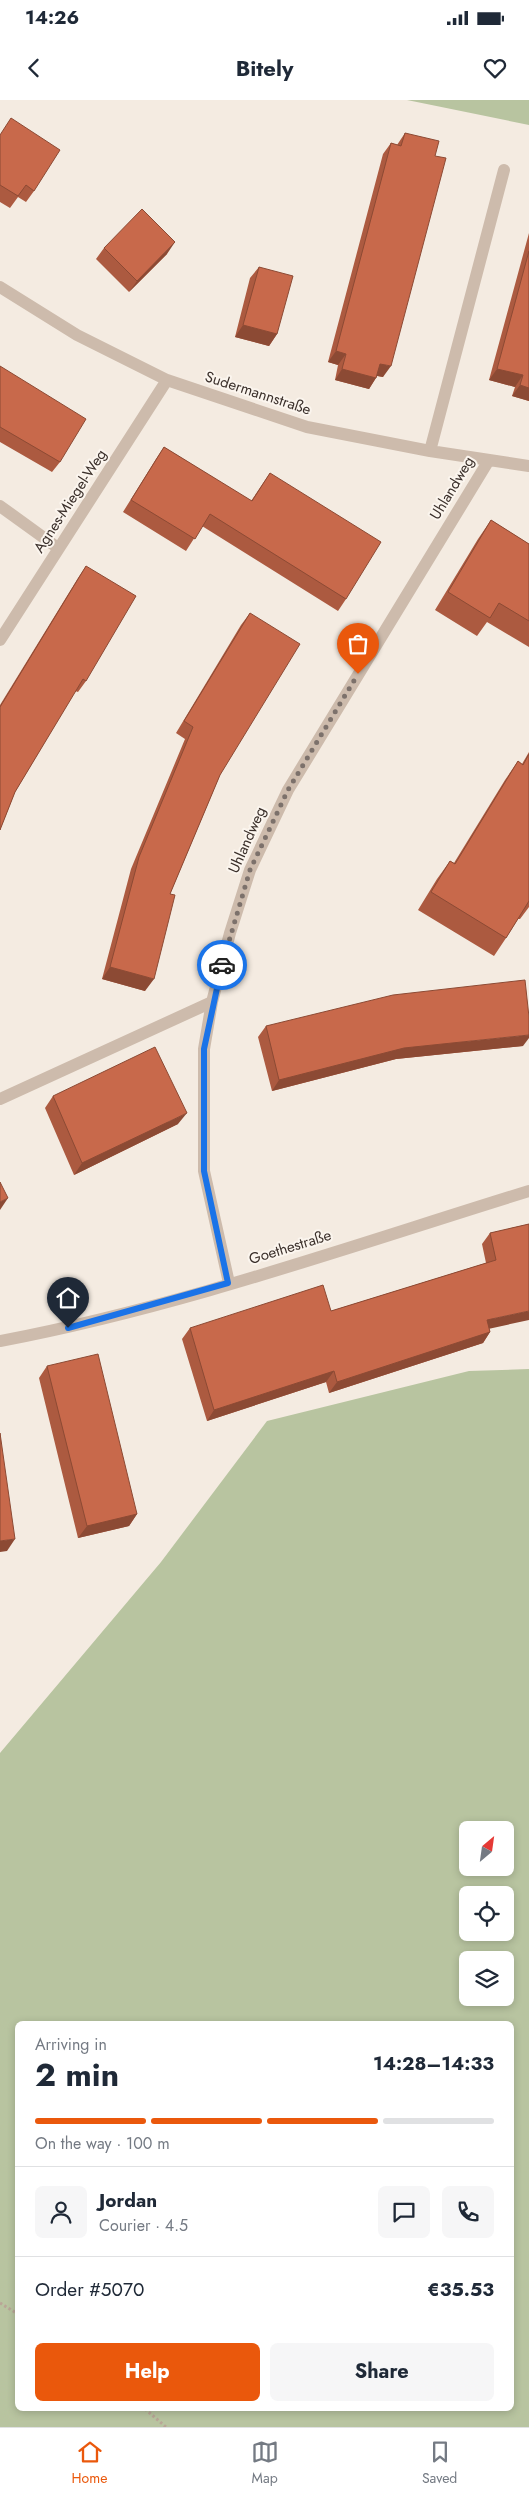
<!DOCTYPE html>
<html lang="en">
<head>
<meta charset="utf-8">
<style>
	:root { --surface:#fff; --page:#f6f6f7; --text:#1f2937; --muted:#747a83; --line:#e0e1e3; --accent:#ea580c }
	body { margin:0; font-family:Jost,sans-serif; background:var(--page); color:var(--text); height:100vh; display:flex; flex-direction:column; font-size:19px; white-space:nowrap }
	* { box-sizing:border-box; margin:0 }
	p { font-size:16px; color:var(--muted) }
	.icon { flex:none; width:28px; height:28px; fill:none; stroke:currentColor; stroke-width:2; stroke-linecap:round; stroke-linejoin:round }
	.map { position:relative; flex:1; overflow:hidden }
	.side { position:absolute; left:15px; top:1921px; width:499px; height:390px; display:flex; flex-direction:column; background:var(--surface); border-radius:8px; box-shadow:0 2px 8px #0003 }
	.side>* { flex:none }
	.needle { width:32px; rotate:29deg }
	.fabs { position:absolute; left:459px; top:1721px; display:grid; gap:10px }
	.fabs a { display:grid; place-items:center; width:55px; height:55px; border-radius:8px; background:var(--surface); box-shadow:0 2px 8px #0003; font-size:25px }
	.pin { position:absolute; display:grid; place-items:center; width:42px; height:42px; color:#fff; margin:-51px -21px; border-radius:50% 50% 50% 0; rotate:-45deg; box-shadow:0 0 5px #0007 }
	.pin .icon { rotate:45deg }
	.courier { position:absolute; display:grid; place-items:center; width:50px; height:50px; margin:-25px; border:4px solid #1a73e8; border-radius:50%; background:#fff; color:#222; box-shadow:0 1px 6px #0007 }
	.head em { font-style:normal; font-weight:700 }
	.head div { display:flex; flex-direction:column-reverse }
	.head { display:flex; align-items:center; justify-content:space-between; height:85px; padding:0 20px }
	h1 { font-size:32px; font-weight:700; line-height:38px }
	.bar { display:grid; grid-template-columns:repeat(4,1fr); gap:8px 5px; align-content:center; height:60px; padding:0 20px }
	.bar i { height:6px; border-radius:4px; background:var(--line) }
	.bar .current { background:var(--accent) }
	.bar p { grid-column:span 4 }
	.line { display:flex; align-items:center; gap:12px; padding:0 20px; border-top:1px solid var(--line) }
	.line div { flex:1 }
	.round { display:grid; place-items:center; flex:none; width:52px; height:52px; border-radius:8px; background:var(--page) }
	.action { display:flex; gap:10px; margin-top:auto; padding:10px 20px }
	.action a { flex:1; height:58px; border-radius:8px; background:var(--accent); color:#fff; font-size:20px; font-weight:700; line-height:58px; text-align:center }
	.action a+a { background:var(--page); color:var(--text) }
	.status { display:flex; justify-content:space-between; align-items:center; height:35px; padding:0 25px; background:var(--surface); direction:ltr }
	.status svg { height:14px; fill:currentColor }
	header { display:flex; justify-content:space-between; align-items:center; height:65px; padding:0 20px; background:var(--surface); font-size:22px; font-weight:700 }
	.menu { display:flex; justify-content:space-around; align-items:center; height:70px; border-top:1px solid var(--line); background:var(--surface); font-size:14px; color:var(--muted) }
	.menu a { display:grid; justify-items:center; gap:2px }
	.menu .current { color:var(--accent) }
	.map>svg:first-child { display:block }
	.green { fill:#b8c4a0; fill-rule:evenodd }
	.lines { fill:none; stroke-linecap:round; stroke-linejoin:round }
	.path { stroke:#b9a596; stroke-width:3; stroke-dasharray:2.5 2.5; stroke-linecap:butt }
	.minor { stroke:#cdbbac; stroke-width:12 }
	.wall { fill:#ac5a40 }
	.shaded-wall { fill:#8c4a34 }
	.building { fill:#c8694b; stroke:#8c4a34 }
	.done { stroke:#7c716b; stroke-width:5; stroke-dasharray:0 9 }
	.route { stroke:#1a73e8; stroke-width:6 }
	.labels { text-anchor:middle; dominant-baseline:central; stroke-width:4; stroke-linejoin:round; paint-order:stroke }
	.street-label { font-size:15px; fill:#3b302b; stroke:#fbf5ee }
</style>
</head>
<body>
<div class="status"><b>14:26</b><svg viewBox="0 0 49 12"><path d="M0 12V9h3v3zM5 12V6h3v6zM10 12V3h3v9zM15 12V0h3v12zM26 1h20v11H26zM47 4h2v5h-2z"/></svg></div>
<header><svg class="icon" aria-label="back" viewBox="0 0 24 24"><path d="M15 5l-7 7 7 7"/></svg>Bitely<svg class="icon" aria-label="heart" viewBox="0 0 24 24"><path d="M12 20l-8-8c-3-5 5-10 8-4 3-6 11-1 8 4z"/></svg></header>
<div class="map">
<svg width="529" height="2327" viewBox="0 0 529 2327">
	<rect width="100%" height="100%" fill="#f4ebe1"/>
	<!-- green -->
	<path class="green" d="M 407,0 L 529,0 L 529,25 Z
		M 529,1269 L 529,2327 L 0,2327 L 0,1653 L 161,1462 L 267,1321 L 469,1271 ZM 468,1730 L 505,1730 L 505,1768 L 468,1768 ZM 468,1795 L 505,1795 L 505,1832 L 468,1832 ZM 468,1860 L 505,1860 L 505,1898 L 468,1898 ZM 18,1924 L 511,1924 L 511,2309 L 18,2309 Z"/>
	<g class="lines">
		<!-- path -->
		<path class="path" d="M 0,2203 L 18,2214
			M 145,2309 L 166,2327"/>
		<!-- minor -->
		<path class="minor" d="M 0,187 L 77,235 L 167,280 L 307,327 L 430,351 L 529,366
			M 430,351 L 504,70
			M 0,406 L 58,448
			M 0,540 L 167,280
			M 0,999 L 212,902
			M 229,1183 L 204,1071 L 204,949 L 212,902 L 230,833 L 250,770 L 288,690 L 489,360
			M 0,1241 C 180,1207 354,1145 529,1091"/>
	</g>
	<!-- wall -->
	<path class="wall" d="M 405,33 L 435,56 L 383,277 L 377,276 L 369,289 L 335,280 L 338,265 L 328,262 L 383,54 L 391,43 L 397,45 Z
		M 0,34 L 34,91 L 26,102 L 18,97 L 10,108 L 0,102 Z
		M 529,133 L 529,301 L 512,296 L 515,287 L 489,280 Z
		M 104,148 L 167,154 L 129,192 L 96,159 Z
		M 259,167 L 277,234 L 269,246 L 235,237 L 250,178 Z
		M 0,266 L 60,362 L 52,372 L 0,342 Z
		M 164,347 L 251,401 L 270,373 L 346,499 L 338,511 L 202,426 L 186,451 L 123,412 L 156,359 Z
		M 491,420 L 529,444 L 529,547 L 487,522 L 477,536 L 435,510 L 478,439 Z
		M 86,466 L 86,581 L 78,592 L 75,591 L 15,692 L 0,730 L 0,605 L 78,478 Z
		M 250,513 L 220,675 L 170,794 L 145,891 L 102,879 L 131,769 L 185,639 L 176,633 L 241,525 Z
		M 529,652 L 529,807 L 520,819 L 518,819 L 506,838 L 494,856 L 418,810 L 437,779 L 450,761 L 454,763 L 505,680 L 518,661 L 522,664 Z
		M 266,926 L 523,946 L 396,959 L 272,991 L 258,937 Z
		M 53,996 L 178,1024 L 74,1075 L 45,1008 Z
		M 529,1124 L 489,1229 L 490,1232 L 483,1243 L 329,1293 L 326,1282 L 207,1321 L 182,1239 L 190,1228 L 331,1211 L 486,1163 L 482,1144 L 490,1133 Z
		M 47,1266 L 137,1414 L 129,1426 L 78,1438 L 39,1278 Z"/>
	<!-- shaded-wall -->
	<path class="shaded-wall" d="M 175,142 L 167,154 L 129,192 L 137,181 Z
		M 243,225 L 277,234 L 269,246 L 235,237 Z
		M 336,251 L 346,254 L 338,265 L 328,262 Z
		M 380,264 L 391,266 L 383,277 L 373,275 Z
		M 342,269 L 376,278 L 369,289 L 335,280 Z
		M 497,269 L 523,275 L 515,287 L 489,280 Z
		M 520,285 L 529,288 L 529,301 L 512,296 Z
		M 110,867 L 154,879 L 145,891 L 102,879 Z
		M 529,935 L 529,938 L 523,946 L 396,959 L 272,991 L 279,980 L 404,948 Z
		M 187,1013 L 178,1024 L 74,1075 L 82,1063 Z
		M 8,1098 L 0,1110 L 0,1102 Z
		M 529,1211 L 529,1220 L 479,1231 L 487,1220 Z
		M 490,1232 L 483,1243 L 329,1293 L 337,1282 Z
		M 334,1271 L 326,1282 L 207,1321 L 214,1310 Z
		M 137,1414 L 129,1426 L 78,1438 L 87,1426 Z
		M 15,1439 L 7,1451 L 0,1452 L 0,1441 Z"/>
	<!-- building -->
	<path class="building" d="M 11,18 L 60,50 L 34,91 L 26,85 L 18,96 L 0,85 L 0,35 Z
		M 405,33 L 439,41 L 435,56 L 446,58 L 391,266 L 380,264 L 376,278 L 342,269 L 346,254 L 336,251 L 391,43 L 401,46 Z
		M 142,109 L 175,142 L 137,181 L 104,148 Z
		M 529,151 L 529,288 L 520,285 L 523,275 L 497,269 Z
		M 259,167 L 293,176 L 277,234 L 243,225 Z
		M 0,266 L 86,319 L 60,362 L 0,327 Z
		M 164,347 L 252,401 L 270,373 L 381,442 L 346,499 L 210,414 L 195,439 L 131,400 Z
		M 491,420 L 529,444 L 529,521 L 499,503 L 490,518 L 448,492 Z
		M 86,466 L 136,496 L 86,581 L 83,579 L 15,692 L 0,730 L 0,607 Z
		M 250,513 L 300,544 L 220,675 L 170,794 L 175,795 L 154,879 L 110,867 L 139,757 L 193,627 L 184,621 Z
		M 529,654 L 529,801 L 506,838 L 431,792 L 450,761 L 455,764 L 518,661 L 523,665 Z
		M 525,880 L 529,917 L 529,935 L 404,948 L 279,980 L 266,926 L 393,895 Z
		M 155,947 L 187,1013 L 82,1063 L 53,996 Z
		M 0,1082 L 8,1098 L 0,1102 Z
		M 529,1124 L 529,1211 L 487,1220 L 490,1232 L 337,1282 L 334,1271 L 214,1310 L 190,1228 L 323,1185 L 331,1211 L 496,1160 L 490,1133 Z
		M 98,1254 L 137,1414 L 87,1426 L 47,1266 Z
		M 0,1333 L 15,1439 L 0,1441 Z"/>
	<g class="lines">
		<!-- done -->
		<path class="done" d="M 222,865 L 250,770 L 288,690 L 358,574"/>
		<!-- route -->
		<path class="route" d="M 68,1228 L 228,1183 L 204,1071 L 204,949 L 222,865"/>
	</g>
	<g class="labels">
		<!-- street labels -->
		<g class="street-label">
			<text transform="translate(258 293) rotate(18)">Sudermannstraße</text>
			<text transform="translate(452 388) rotate(-59)">Uhlandweg</text>
			<text transform="translate(70 401) rotate(-57)">Agnes-Miegel-Weg</text>
			<text transform="translate(247 740) rotate(-66)">Uhlandweg</text>
			<text transform="translate(290 1147) rotate(-17)">Goethestraße</text>
		</g>
	</g>
</svg>
<div class="fabs">
<a><svg class="needle" viewBox="-14 -14 28 28"><path d="M0-13l5 13h-10z" fill="#e53935"/><path d="M0 13l5-13h-10z" fill="#747a83"/></svg></a>
<a><svg class="icon" aria-label="locate" viewBox="0 0 24 24"><circle cx="12" cy="12" r="6"/><path d="M12 2v4M12 18v4M2 12h4M18 12h4"/></svg></a>
<a><svg class="icon" aria-label="layers" viewBox="0 0 24 24"><path d="M12 4l9 5-9 5-9-5zM3 14l9 5 9-5"/></svg></a>
</div>
<div class="pin" style="left:358px;top:574px;background:#ea580c"><svg class="icon" aria-label="bag" viewBox="0 0 24 24"><path d="M5 8h14l-1 12H6zM9 8a3 3 0 0 1 6 0"/></svg></div>
<div class="pin" style="left:68px;top:1228px;background:#1f2937"><svg class="icon" aria-label="home" viewBox="0 0 24 24"><path d="M3 11l9-7 9 7M6 9v11h12V9"/></svg></div>
<div class="courier" style="left:222px;top:865px"><svg class="icon" aria-label="car" viewBox="0 0 24 24"><path d="M5 17H2v-5l4-1 3-4h7l3 4 3 1v5h-3M9 17h6M6 11h13"/><circle cx="7" cy="17" r="2"/><circle cx="17" cy="17" r="2"/></svg></div>
<section class="side">
<div class="head"><div><h1>2 min</h1><p>Arriving in</p></div><em>14:28–14:33</em></div>
<div class="bar"><i class="current"></i><i class="current"></i><i class="current"></i><i></i><p>On the way · 100 m</p></div>
<div class="line" style="height:90px"><a class="round"><svg class="icon" aria-label="person" viewBox="0 0 24 24"><circle cx="12" cy="8" r="4"/><path d="M4 21q1-7 8-7t8 7"/></svg></a><div><b>Jordan</b><p>Courier · 4.5</p></div><a class="round"><svg class="icon" aria-label="chat" viewBox="0 0 24 24"><path d="M4 5h16v11H9l-5 4z"/></svg></a><a class="round"><svg class="icon" aria-label="phone" viewBox="0 0 24 24"><path d="M5 4h4l2 5-3 2q2 4 5 5l2-3 5 2v4C11 20 4 13 5 4z"/></svg></a></div>
<div class="line" style="height:65px"><div>Order #5070</div><b>€35.53</b></div>
<div class="action"><a>Help</a><a>Share</a></div>
</section>
</div>
<nav class="menu">
<a class="current"><svg class="icon" aria-label="home" viewBox="0 0 24 24"><path d="M3 11l9-7 9 7M6 9v11h12V9"/></svg>Home</a>
<a><svg class="icon" aria-label="map" viewBox="0 0 24 24"><path d="M3 6l6-2 6 2 6-2v14l-6 2-6-2-6 2zM9 4v14M15 6v14"/></svg>Map</a>
<a><svg class="icon" aria-label="saved" viewBox="0 0 24 24"><path d="M7 4h10v16l-5-4-5 4z"/></svg>Saved</a>
</nav>
</body>
</html>
